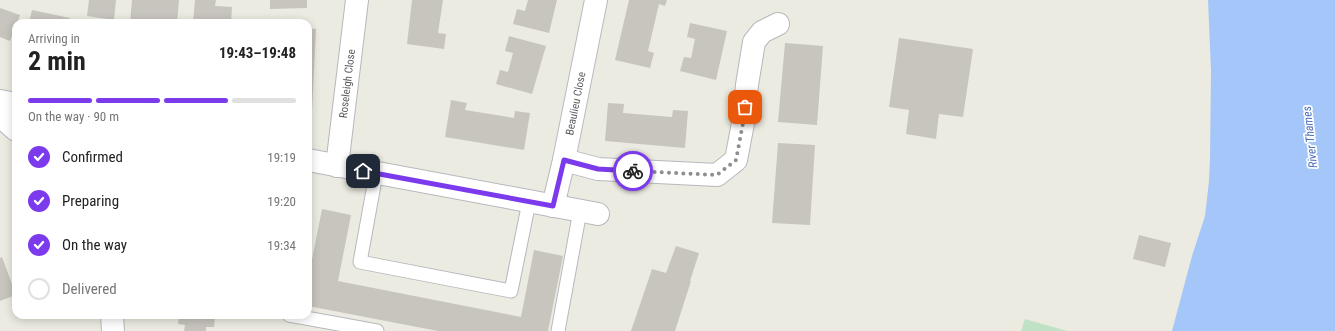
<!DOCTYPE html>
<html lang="en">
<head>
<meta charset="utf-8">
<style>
	:root { --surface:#fff; --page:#f6f6f6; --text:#222; --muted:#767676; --line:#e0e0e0; --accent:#7c3aed }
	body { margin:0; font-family:"Roboto Condensed",sans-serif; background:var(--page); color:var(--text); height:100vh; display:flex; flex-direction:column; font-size:15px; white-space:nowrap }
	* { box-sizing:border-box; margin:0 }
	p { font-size:13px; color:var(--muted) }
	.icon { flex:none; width:22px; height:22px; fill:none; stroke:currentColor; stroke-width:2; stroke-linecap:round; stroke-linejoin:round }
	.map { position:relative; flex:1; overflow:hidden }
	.sheet { position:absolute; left:12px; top:19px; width:300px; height:300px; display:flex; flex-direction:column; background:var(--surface); border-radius:12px; box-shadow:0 2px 10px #0003 }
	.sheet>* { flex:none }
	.pin { position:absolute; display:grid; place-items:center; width:34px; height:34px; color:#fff; margin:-17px; border-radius:8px; box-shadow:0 2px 6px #0006 }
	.courier { position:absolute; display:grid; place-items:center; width:40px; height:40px; margin:-20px; border:3px solid #7c3aed; border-radius:50%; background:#fff; color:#222; box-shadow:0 1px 5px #0007 }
	.summary em { font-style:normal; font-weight:700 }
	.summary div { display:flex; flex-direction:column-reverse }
	.summary { display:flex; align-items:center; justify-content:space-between; height:68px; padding:0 16px }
	h1 { font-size:26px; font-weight:700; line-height:30px }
	.bar { display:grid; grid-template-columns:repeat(4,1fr); gap:6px 4px; align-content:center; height:48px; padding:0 16px }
	.bar i { height:5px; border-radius:3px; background:var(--line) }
	.bar .active { background:var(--accent) }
	.bar p { grid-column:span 4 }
	ol { padding:0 16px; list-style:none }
	li { display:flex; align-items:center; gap:12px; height:44px }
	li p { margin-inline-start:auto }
	li .icon { padding:4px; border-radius:50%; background:var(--accent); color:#fff; stroke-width:4 }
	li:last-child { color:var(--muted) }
	li i { width:22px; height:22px; border:2px solid var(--line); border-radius:50% }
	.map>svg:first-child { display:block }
	.green { fill:#bfe2c5 }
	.water { fill:#a5c6f8 }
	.building { fill:#c7c5be }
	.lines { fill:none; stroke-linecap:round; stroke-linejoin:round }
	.lane-casing { stroke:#b7b8bd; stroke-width:15 }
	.street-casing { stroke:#b7b8bd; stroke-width:24 }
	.lane { stroke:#fff; stroke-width:13 }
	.street { stroke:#fff; stroke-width:22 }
	.done { stroke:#8d8e8e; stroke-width:4; stroke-dasharray:0 7.2 }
	.route { stroke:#7c3aed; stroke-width:5 }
	.labels { text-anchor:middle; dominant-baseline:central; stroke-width:3.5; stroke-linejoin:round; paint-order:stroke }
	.street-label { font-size:11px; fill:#5a5c61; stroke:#fff }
	.water-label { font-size:12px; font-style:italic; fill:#4a6eb9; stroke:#fff }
</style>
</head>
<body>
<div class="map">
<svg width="1335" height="331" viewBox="0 0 1335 331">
	<rect width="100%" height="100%" fill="#ecebe1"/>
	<!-- green -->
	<path class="green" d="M 1025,319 L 1067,331 L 1021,331 Z"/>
	<!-- water -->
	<path class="water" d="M 1208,0 L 1335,0 L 1335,331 L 1172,331 L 1192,256 L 1205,216 L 1209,181 L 1210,158 L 1211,71 Z"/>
	<!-- building -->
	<path class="building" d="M 89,0 L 116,0 L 114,20 L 87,16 Z
		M 132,0 L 179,0 L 177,23 L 130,23 Z
		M 195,0 L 216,0 L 215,6 L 232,7 L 231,23 L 193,23 Z
		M 270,0 L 307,0 L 307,8 L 270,9 Z
		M 412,0 L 443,0 L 438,33 L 446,34 L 444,49 L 407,44 Z
		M 528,0 L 557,0 L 549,33 L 513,24 L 517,9 L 525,11 Z
		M 629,0 L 667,0 L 665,6 L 659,4 L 648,51 L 654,53 L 650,68 L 615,60 Z
		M 0,8 L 20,15 L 10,41 L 0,37 Z
		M 32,10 L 70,18 L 69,23 L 29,23 Z
		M 690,23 L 727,31 L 716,80 L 680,71 L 684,57 L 691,58 L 695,39 L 687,37 Z
		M 308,28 L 316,29 L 312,112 L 308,112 Z
		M 509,36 L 546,46 L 532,94 L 496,84 L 500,70 L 508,72 L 513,53 L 505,51 Z
		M 899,38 L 973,49 L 963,117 L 939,114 L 936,139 L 906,134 L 909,110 L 889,107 Z
		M 785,43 L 823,46 L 817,125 L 778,122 Z
		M 451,100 L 467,103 L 465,110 L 514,118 L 515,111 L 530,113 L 524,150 L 445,137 Z
		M 608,103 L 624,104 L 623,113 L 672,117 L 673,110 L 688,111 L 685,148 L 605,141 Z
		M 778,143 L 815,145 L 810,225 L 772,223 Z
		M 322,209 L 351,215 L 338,281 L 521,317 L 534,250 L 563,256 L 548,331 L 438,331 L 308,306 L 308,280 Z
		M 1139,235 L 1171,243 L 1165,267 L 1133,259 Z
		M 676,246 L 699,253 L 690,281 L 691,281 L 675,331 L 631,331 L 652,269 L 666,273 Z
		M 2,257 L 16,295 L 0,301 L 0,258 Z
		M 179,315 L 215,315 L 214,327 L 206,327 L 206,331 L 184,331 L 185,325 L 178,324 Z"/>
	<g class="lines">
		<!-- lane casing -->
		<g class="lane-casing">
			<path id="lane" d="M 376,174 L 360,262 L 511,291 L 529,202
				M 289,315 L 377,331
				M 558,331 L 580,211"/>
		</g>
		<!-- street casing -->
		<g class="street-casing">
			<g id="street">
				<path d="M 0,101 L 16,104"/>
				<path d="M 0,116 L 16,130"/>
				<path d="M 308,160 L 598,214"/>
				<path d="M 564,160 L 598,169 L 717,175 L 736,160 L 744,118 L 747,85 L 754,42 L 762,32 L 778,24"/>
				<path id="s1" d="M 337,166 L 357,0"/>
				<path id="s2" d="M 553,206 L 564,160 L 596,0"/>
				<path d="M 112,315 L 113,331"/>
			</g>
		</g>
		<!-- lane -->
		<use href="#lane" class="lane"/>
		<!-- street -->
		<use href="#street" class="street"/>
	</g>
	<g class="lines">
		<!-- done -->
		<path class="done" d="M 633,171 L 717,175 L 736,160 L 744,118 L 745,107"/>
		<!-- route -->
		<path class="route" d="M 363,171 L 553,206 L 564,160 L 598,169 L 633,171"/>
	</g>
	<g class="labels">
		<!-- street labels -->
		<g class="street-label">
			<text stroke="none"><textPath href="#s1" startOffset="83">Roseleigh Close</textPath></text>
			<text stroke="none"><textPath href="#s2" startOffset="105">Beaulieu Close</textPath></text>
		</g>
		<!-- water labels -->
		<g class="water-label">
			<text transform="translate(1310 137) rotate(-96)">River Thames</text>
		</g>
	</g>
</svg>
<div class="pin" style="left:745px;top:107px;background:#ea580c"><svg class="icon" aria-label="bag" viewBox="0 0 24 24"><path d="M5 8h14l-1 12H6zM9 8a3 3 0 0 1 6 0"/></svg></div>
<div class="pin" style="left:363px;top:171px;background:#1f2937"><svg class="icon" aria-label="home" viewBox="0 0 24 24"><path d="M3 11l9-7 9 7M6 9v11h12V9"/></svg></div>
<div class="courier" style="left:633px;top:171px"><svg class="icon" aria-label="bike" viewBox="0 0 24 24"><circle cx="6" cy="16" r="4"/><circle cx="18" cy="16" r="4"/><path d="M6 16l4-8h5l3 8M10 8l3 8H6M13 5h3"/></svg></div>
<section class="sheet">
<div class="summary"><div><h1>2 min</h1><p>Arriving in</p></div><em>19:43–19:48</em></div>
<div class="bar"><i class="active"></i><i class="active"></i><i class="active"></i><i></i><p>On the way · 90 m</p></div>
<ol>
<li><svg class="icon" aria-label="check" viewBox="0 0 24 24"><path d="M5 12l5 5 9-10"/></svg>Confirmed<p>19:19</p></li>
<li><svg class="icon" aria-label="check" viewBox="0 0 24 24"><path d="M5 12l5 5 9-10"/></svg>Preparing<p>19:20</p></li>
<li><svg class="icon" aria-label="check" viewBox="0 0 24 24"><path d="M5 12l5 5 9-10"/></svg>On the way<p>19:34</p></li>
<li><i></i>Delivered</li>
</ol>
</section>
</div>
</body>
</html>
